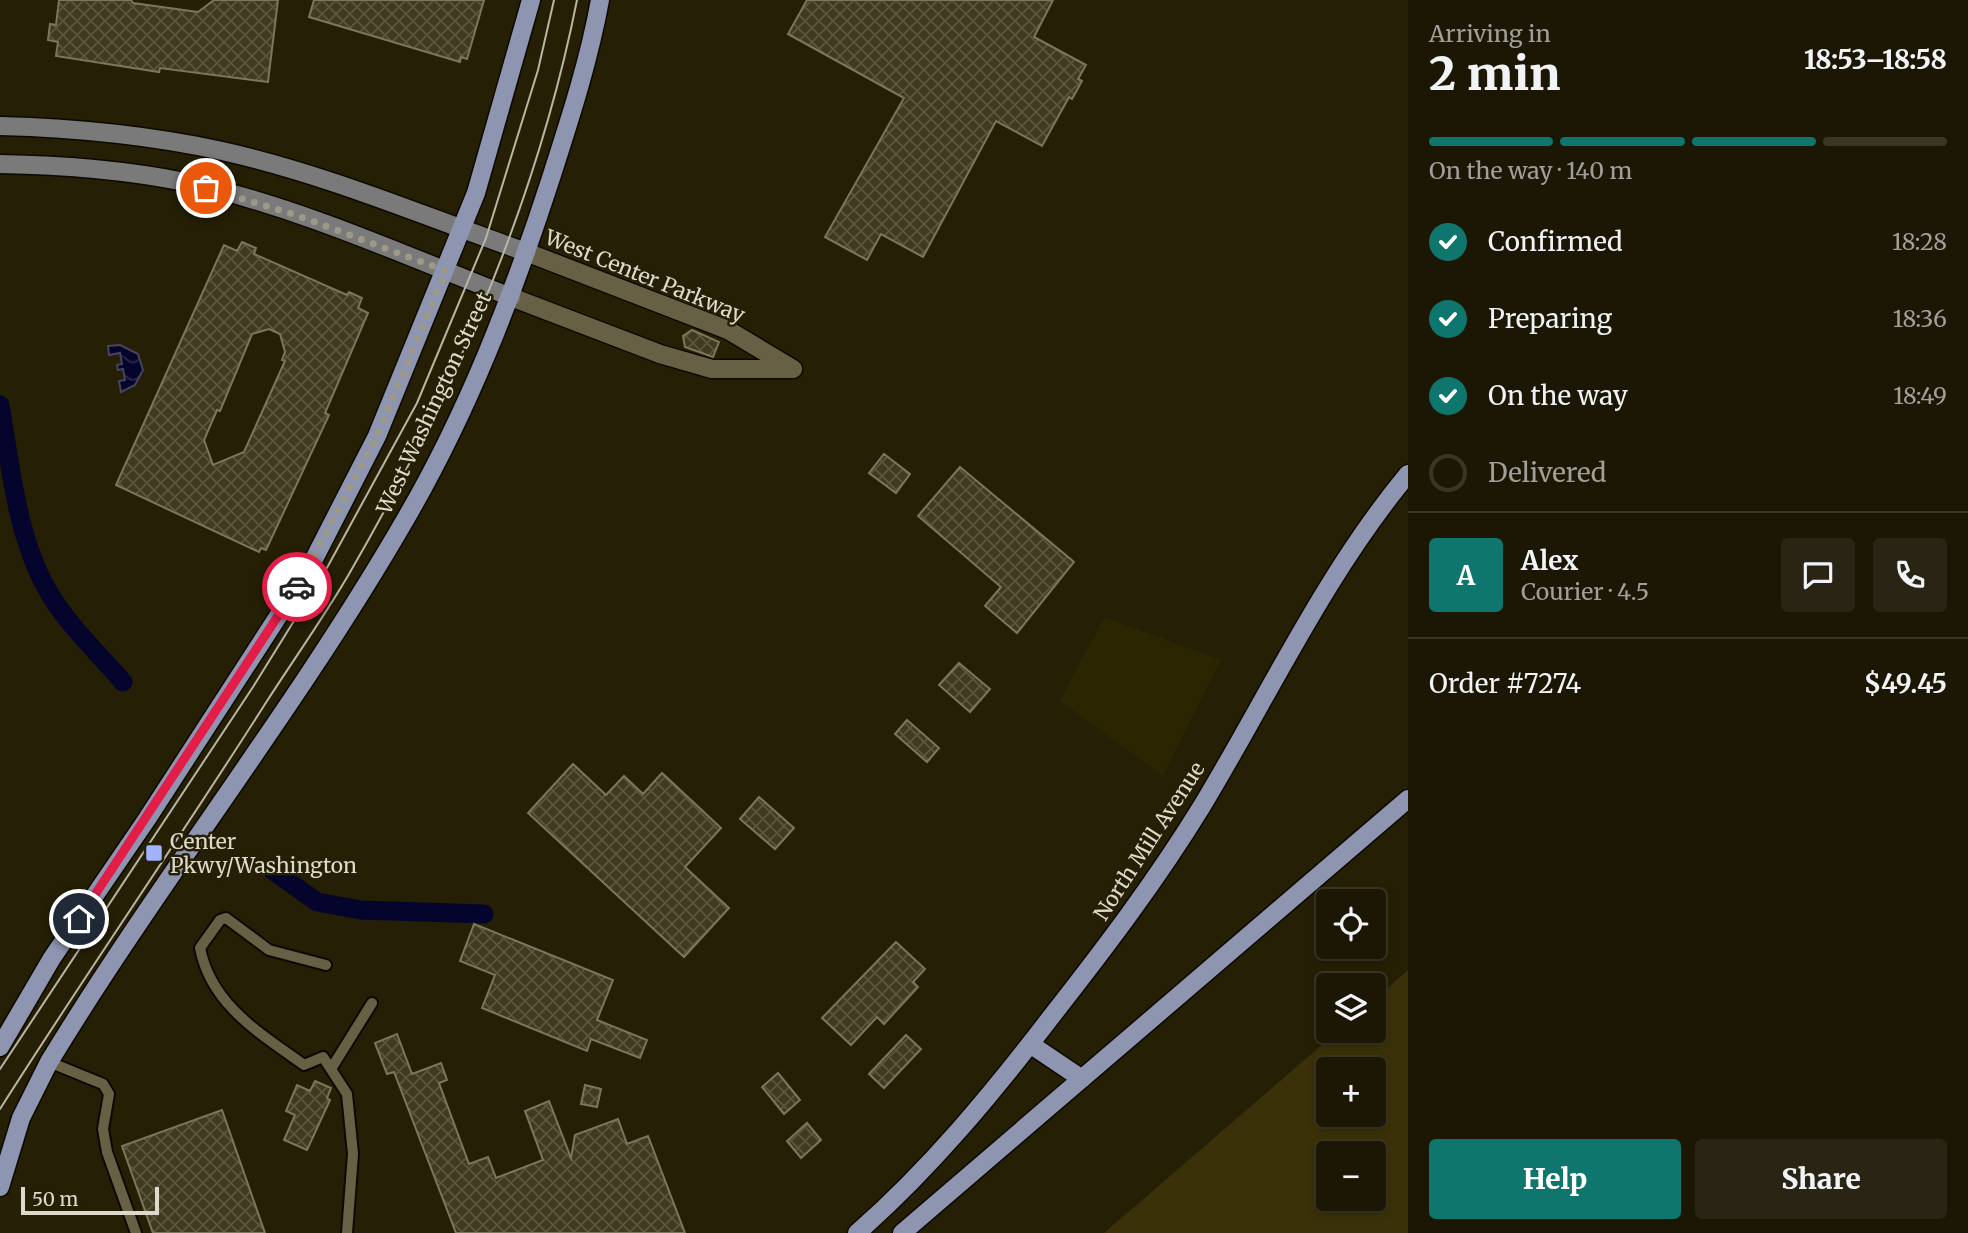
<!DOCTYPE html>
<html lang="en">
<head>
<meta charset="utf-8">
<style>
	:root { --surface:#1c1704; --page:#292413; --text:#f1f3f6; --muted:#a09f9a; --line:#3a3626; --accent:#0f766e }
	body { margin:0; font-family:Merriweather,serif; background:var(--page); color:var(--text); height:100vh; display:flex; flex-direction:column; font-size:26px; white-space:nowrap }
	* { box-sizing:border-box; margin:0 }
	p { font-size:23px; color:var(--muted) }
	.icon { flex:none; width:38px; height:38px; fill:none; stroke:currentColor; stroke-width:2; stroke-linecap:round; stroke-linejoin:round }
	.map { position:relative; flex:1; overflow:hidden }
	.panel { display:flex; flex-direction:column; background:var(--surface); width:560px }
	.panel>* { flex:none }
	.fabs { position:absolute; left:1316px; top:889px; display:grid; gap:14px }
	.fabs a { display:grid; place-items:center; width:70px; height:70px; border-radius:7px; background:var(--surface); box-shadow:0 4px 10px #0003,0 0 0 2px var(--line); font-size:35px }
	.scale { position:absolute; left:21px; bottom:18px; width:138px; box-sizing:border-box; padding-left:7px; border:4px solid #dedacb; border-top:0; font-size:19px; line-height:24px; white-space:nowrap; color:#dedacb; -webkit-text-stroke:5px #251f05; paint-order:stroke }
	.pin { position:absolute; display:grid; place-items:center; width:60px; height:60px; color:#fff; margin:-30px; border:4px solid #fff; border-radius:50%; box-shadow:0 2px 7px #0007 }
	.courier { position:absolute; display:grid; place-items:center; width:70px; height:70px; margin:-35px; border:5px solid #e11d48; border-radius:50%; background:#fff; color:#222; box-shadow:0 2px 9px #0007 }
	.headline em { font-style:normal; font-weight:800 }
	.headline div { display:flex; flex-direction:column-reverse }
	.headline { display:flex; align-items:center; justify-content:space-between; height:119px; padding:0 21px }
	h1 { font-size:46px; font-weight:800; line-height:52px }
	.bar { display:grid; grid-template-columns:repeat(4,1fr); gap:10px 7px; align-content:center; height:84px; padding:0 21px }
	.bar i { height:9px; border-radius:5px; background:var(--line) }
	.bar .active { background:var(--accent) }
	.bar p { grid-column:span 4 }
	.line { display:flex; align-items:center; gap:18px; padding:0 21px; border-top:2px solid var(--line) }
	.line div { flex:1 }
	.round { display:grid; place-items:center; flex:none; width:74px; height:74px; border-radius:7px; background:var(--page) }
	ol { padding:0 21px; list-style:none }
	li { display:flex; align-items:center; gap:21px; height:77px }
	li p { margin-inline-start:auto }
	li .icon { padding:7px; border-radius:50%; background:var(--accent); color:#fff; stroke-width:4 }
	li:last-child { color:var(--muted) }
	li i { width:38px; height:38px; border:4px solid var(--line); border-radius:50% }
	.button { display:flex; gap:14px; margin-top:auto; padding:14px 21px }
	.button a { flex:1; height:80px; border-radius:7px; background:var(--accent); color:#fff; font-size:28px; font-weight:800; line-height:80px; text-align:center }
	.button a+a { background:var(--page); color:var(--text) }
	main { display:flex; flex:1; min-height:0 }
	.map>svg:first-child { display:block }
	.built { fill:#2c2502 }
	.green { fill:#3a3109; fill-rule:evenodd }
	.water { fill:url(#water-waves); stroke:#46445c; stroke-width:2 }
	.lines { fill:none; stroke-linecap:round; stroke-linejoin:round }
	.canal { stroke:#05042d; stroke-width:19 }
	.building { fill:url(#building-cross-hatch); stroke:#7d765a; stroke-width:2; fill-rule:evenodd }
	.lane-casing { stroke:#0e0900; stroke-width:14 }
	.street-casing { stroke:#0e0900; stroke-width:21 }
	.secondary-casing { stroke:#0e0900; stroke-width:21 }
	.primary-casing { stroke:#0e0900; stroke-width:21 }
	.lane { stroke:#676044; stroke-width:10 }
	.street { stroke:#676044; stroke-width:18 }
	.secondary { stroke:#7a7a7a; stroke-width:18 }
	.primary { stroke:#8e95b1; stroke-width:18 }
	.tram { stroke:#bab5a4; stroke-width:2 }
	.done { stroke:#9d9986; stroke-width:7; stroke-dasharray:0 12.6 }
	.route { stroke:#e11d48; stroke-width:9 }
	.poi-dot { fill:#a1b3fd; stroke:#251f05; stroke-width:2.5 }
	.labels { text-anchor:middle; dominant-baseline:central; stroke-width:5; stroke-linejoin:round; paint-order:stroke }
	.street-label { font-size:21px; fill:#dedacb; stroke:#251f05 }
	.poi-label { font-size:21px; fill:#dedacb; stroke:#251f05; text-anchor:start }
</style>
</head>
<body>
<main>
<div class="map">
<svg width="1408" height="1233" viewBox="0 0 1408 1233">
	<defs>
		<pattern id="water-waves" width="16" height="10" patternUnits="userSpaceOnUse" patternTransform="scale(1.75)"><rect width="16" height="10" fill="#05042d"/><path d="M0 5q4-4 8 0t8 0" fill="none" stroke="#29284a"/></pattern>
		<pattern id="building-cross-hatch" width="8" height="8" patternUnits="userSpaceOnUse" patternTransform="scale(1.75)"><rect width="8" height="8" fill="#403a20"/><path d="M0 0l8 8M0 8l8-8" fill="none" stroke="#5b563f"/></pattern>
	</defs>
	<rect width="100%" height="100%" fill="#251f05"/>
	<!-- built -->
	<path class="built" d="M 1104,617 L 1221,660 L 1163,776 L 1060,701 Z"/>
	<!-- green -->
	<path class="green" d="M 1408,970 L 1408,1233 L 1104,1233 L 1338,1031 L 1374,1031 L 1374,1000 ZM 1328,1069 L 1374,1069 L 1374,1115 L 1328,1115 ZM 1328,1153 L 1374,1153 L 1374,1199 L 1328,1199 Z"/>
	<!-- water -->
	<path class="water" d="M 120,345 L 138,354 L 143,370 L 135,385 L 121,392 L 119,381 L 125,380 L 123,369 L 118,370 L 117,365 L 122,364 L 120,353 L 109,355 L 108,346 Z"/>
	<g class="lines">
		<!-- canal -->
		<path class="canal" d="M 0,405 C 11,468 17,541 51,596 C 70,627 100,655 123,682
			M 271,869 L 317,902 L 361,910 L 484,914"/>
	</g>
	<!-- building -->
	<path class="building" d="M 59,0 L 131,0 L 133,3 L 198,12 L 214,0 L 278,0 L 268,82 L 160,68 L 159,72 L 56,56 L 58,42 L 48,40 L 50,24 L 56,25 Z
		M 314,0 L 484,0 L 467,59 L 461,57 L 460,62 L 309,17 Z
		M 807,0 L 1053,0 L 1034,37 L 1086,65 L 1078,79 L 1082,81 L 1072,99 L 1069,97 L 1042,146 L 996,121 L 923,257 L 881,234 L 867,260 L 825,237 L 904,98 L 788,34 Z
		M 242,242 L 256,248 L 254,254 L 347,295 L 349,292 L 362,298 L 358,308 L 368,313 L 325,413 L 329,415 L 266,550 L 261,548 L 259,552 L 116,485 L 224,245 L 237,251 ZM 269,329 L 280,334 L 285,352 L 282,360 L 285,361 L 244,452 L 213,465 L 204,440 L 217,410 L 220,411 L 252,334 Z
		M 692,330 L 719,342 L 713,357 L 685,347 L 683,336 Z
		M 884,454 L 910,474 L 896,493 L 869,473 Z
		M 960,467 L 1074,562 L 1017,633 L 985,606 L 1001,587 L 918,516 Z
		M 959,663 L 990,689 L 970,712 L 939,685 Z
		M 907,720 L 939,748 L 927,762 L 895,734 Z
		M 573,764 L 606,795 L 624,776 L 643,794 L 662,773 L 721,828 L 685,867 L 729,908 L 684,957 L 528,813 Z
		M 759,797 L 794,828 L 775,849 L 740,819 Z
		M 474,924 L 613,980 L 597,1020 L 647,1040 L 640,1058 L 591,1039 L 587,1051 L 482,1008 L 495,975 L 460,961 Z
		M 896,942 L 925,969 L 913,982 L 918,987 L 884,1024 L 877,1017 L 851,1045 L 822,1018 Z
		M 397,1034 L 412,1074 L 441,1063 L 447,1080 L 439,1083 L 469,1164 L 488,1157 L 496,1178 L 543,1160 L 525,1111 L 549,1101 L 571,1158 L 575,1135 L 618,1119 L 627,1144 L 648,1136 L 685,1233 L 456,1233 L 394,1072 L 387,1074 L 375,1043 Z
		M 906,1035 L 921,1049 L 884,1088 L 869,1074 Z
		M 778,1073 L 800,1100 L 784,1114 L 762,1087 Z
		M 315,1081 L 331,1088 L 327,1098 L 330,1100 L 307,1150 L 284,1140 L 295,1115 L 286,1111 L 297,1085 L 310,1091 Z
		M 585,1085 L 601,1089 L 597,1107 L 581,1104 Z
		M 222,1110 L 265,1233 L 153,1233 L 122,1146 Z
		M 807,1123 L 821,1140 L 801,1158 L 787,1141 Z"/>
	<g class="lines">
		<!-- lane casing -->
		<g class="lane-casing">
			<path id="lane" d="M 326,965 L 269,950 L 226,918 L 220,920 L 200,948 C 211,1005 261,1034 304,1065 L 323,1057 L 347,1094 L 353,1154 L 347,1233
				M 49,1062 L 103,1084 L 109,1094 L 103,1129 L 107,1152 L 136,1233
				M 331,1069 L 372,1003"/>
		</g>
		<!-- street casing -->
		<g class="street-casing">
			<path id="street" d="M 526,252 L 728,330 L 793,369
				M 511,297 L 660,354 L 712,369 L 793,369"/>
		</g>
		<!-- secondary casing -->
		<g class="secondary-casing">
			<path id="secondary" d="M 0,126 C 75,128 149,135 222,151 C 326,174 426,217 526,252
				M 0,164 C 62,165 125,170 185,182 C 297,206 404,255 511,297"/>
		</g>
		<!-- primary casing -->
		<g class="primary-casing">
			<path id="primary" d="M 1030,1044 L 1082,1079
				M 0,1047 L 52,958 L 147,819 L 310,567 L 377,436 L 476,193 L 531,0
				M 0,1187 L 21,1118 L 49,1062 C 161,878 297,707 405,520 C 467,414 512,298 550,181 C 569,122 589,61 600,0
				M 857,1233 C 930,1169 992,1094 1051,1017 C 1105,948 1156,881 1202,806 C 1269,695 1325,574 1408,474
				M 902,1233 L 1408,799"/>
		</g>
		<!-- lane -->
		<use href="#lane" class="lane"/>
		<!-- street -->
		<use href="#street" class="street"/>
		<!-- secondary -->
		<use href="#secondary" class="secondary"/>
		<!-- primary -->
		<use href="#primary" class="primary"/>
		<!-- tram -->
		<path class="tram" d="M 0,1069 L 253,687 L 328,566 L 417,403 L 486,238 L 538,70 L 554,0
			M 0,1109 C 87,972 180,838 267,701 C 294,659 324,617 349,574 C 452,396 537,202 577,0"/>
	</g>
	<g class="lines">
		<!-- done -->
		<path class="done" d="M 206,188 L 296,215 L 446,271 L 377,436 L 297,587"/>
		<!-- route -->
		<path class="route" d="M 79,919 L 297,587"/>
	</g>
	<!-- markers -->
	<rect class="poi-dot" x="145" y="844" width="18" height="18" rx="3.5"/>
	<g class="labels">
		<!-- street labels -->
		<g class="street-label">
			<text transform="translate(645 276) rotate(22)">West Center Parkway</text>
			<text transform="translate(434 403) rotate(-65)">West Washington Street</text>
			<text transform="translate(1149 841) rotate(-57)">North Mill Avenue</text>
		</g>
		<!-- poi labels -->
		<g class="poi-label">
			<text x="170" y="841">Center<tspan x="170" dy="24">Pkwy/Washington</tspan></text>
		</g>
	</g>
</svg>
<div class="fabs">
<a><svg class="icon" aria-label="locate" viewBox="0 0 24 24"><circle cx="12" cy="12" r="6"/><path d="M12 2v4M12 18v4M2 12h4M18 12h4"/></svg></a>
<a><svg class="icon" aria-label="layers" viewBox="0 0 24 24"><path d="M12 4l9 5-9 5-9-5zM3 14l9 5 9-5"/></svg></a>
<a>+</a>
<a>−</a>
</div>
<div class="scale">50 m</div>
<div class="pin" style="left:206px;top:188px;background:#ea580c"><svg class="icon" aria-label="bag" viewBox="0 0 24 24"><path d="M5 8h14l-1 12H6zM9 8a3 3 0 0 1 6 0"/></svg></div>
<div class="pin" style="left:79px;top:919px;background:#1f2937"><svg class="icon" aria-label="home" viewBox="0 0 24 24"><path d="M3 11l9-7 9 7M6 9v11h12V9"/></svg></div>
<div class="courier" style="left:297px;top:587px"><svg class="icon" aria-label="car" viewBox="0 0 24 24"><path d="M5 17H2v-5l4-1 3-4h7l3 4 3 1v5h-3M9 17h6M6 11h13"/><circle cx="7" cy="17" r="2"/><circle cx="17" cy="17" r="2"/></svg></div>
</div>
<section class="panel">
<div class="headline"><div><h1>2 min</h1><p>Arriving in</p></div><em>18:53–18:58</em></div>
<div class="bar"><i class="active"></i><i class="active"></i><i class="active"></i><i></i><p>On the way · 140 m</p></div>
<ol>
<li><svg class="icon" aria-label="check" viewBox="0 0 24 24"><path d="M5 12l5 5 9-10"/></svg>Confirmed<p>18:28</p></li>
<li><svg class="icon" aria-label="check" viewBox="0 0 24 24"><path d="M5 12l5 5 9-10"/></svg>Preparing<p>18:36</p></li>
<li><svg class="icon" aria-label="check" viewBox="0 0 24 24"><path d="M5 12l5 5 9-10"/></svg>On the way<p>18:49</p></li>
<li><i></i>Delivered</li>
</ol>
<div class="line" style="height:126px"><b class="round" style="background:var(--accent);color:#fff">A</b><div><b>Alex</b><p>Courier · 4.5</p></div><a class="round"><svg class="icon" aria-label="chat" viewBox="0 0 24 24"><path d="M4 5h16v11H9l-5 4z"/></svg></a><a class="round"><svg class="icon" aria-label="phone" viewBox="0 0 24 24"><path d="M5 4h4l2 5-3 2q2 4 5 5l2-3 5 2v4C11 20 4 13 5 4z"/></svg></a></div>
<div class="line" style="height:91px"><div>Order #7274</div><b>$49.45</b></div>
<div class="button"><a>Help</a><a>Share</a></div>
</section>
</main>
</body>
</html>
